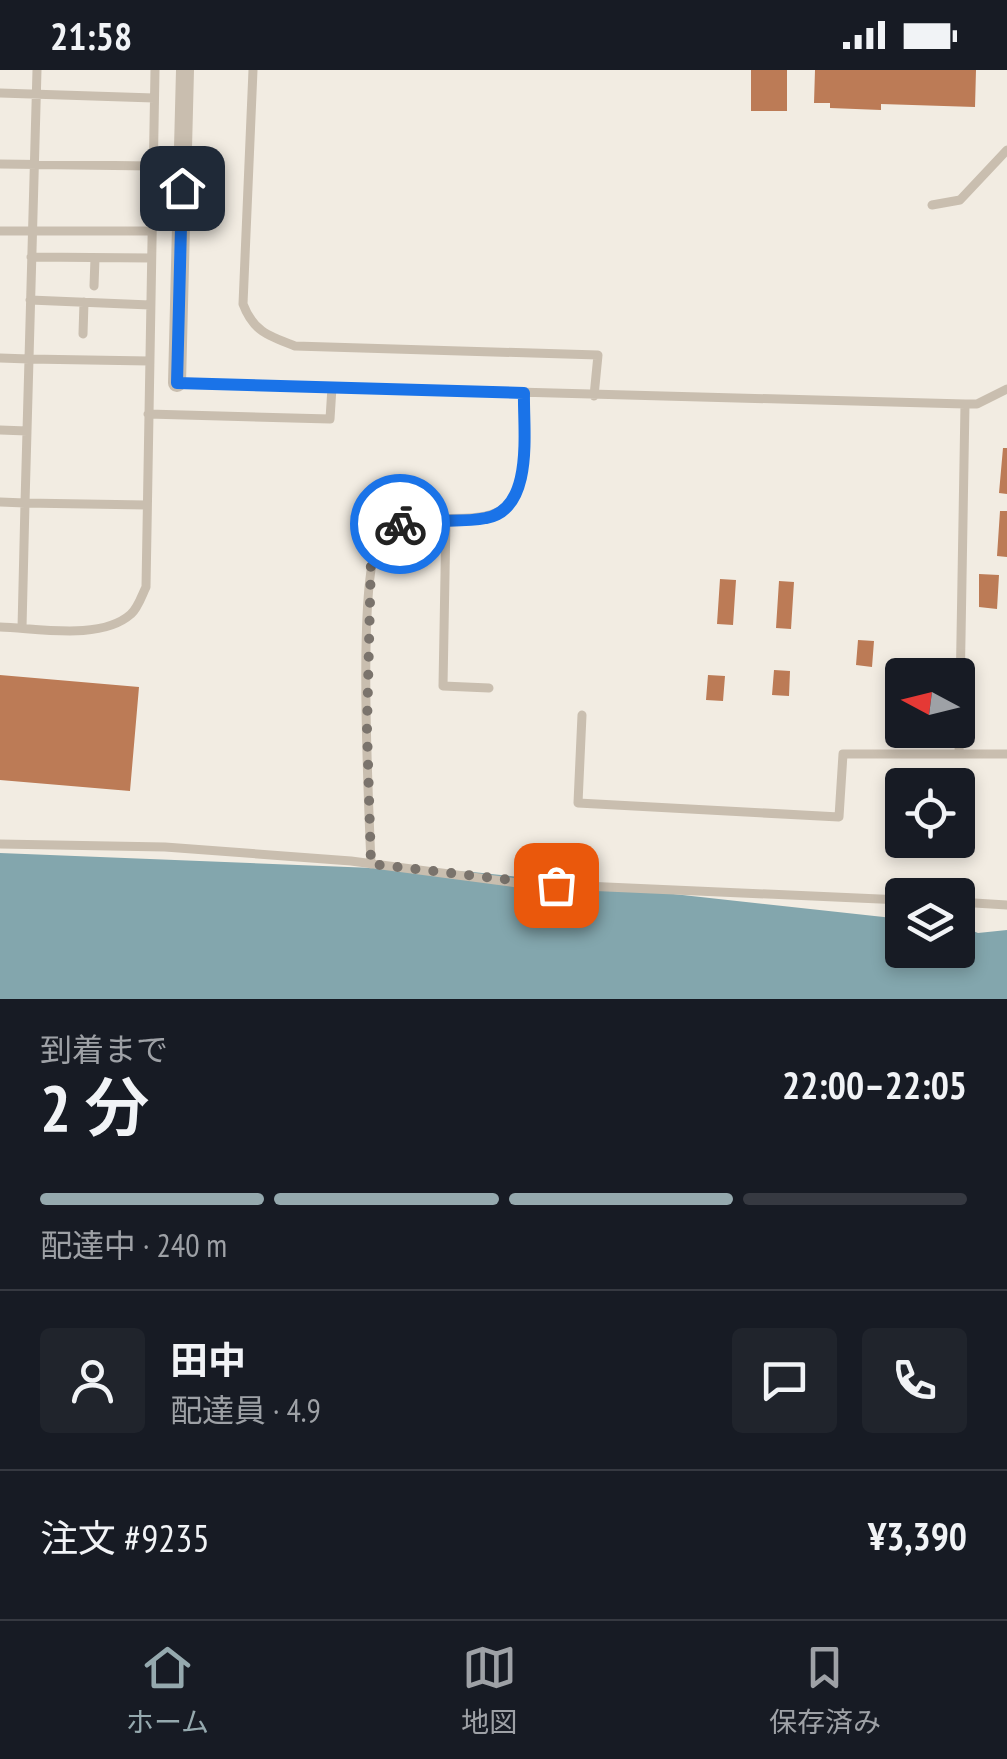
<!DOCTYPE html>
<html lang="ja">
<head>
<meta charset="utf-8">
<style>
	:root { --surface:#171b24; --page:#20242c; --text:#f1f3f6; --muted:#9ea1a6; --line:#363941; --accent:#95a9ae }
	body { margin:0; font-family:"PT Sans Narrow","Noto Sans JP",sans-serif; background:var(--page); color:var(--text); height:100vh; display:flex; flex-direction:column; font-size:38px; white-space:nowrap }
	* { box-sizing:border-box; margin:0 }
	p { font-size:32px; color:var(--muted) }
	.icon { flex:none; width:55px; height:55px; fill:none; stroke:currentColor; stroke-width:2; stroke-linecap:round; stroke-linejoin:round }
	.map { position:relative; height:929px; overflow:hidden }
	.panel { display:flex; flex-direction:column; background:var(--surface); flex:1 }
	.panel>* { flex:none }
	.needle { width:65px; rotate:277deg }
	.tools { position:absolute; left:885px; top:588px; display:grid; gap:20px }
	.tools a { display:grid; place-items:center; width:90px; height:90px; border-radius:10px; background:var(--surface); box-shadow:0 5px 15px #0003; font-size:50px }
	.pin { position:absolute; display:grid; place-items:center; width:85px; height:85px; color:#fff; margin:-42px; border-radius:20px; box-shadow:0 5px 15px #0006 }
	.courier { position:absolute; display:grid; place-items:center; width:100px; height:100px; margin:-50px; border:8px solid #1a73e8; border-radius:50%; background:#fff; color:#222; box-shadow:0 2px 12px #0007 }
	.overview em { font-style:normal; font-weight:600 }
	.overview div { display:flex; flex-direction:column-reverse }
	.overview { display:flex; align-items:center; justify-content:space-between; height:170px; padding:0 40px }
	h1 { font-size:65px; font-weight:600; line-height:75px }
	.bar { display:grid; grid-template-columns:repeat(4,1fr); gap:15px 10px; align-content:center; height:120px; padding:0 40px }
	.bar i { height:12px; border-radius:8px; background:var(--line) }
	.bar .active { background:var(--accent) }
	.bar p { grid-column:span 4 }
	.line { display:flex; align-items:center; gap:25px; padding:0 40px; border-top:2px solid var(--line) }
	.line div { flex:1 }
	.round { display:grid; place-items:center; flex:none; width:105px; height:105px; border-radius:10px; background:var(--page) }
	.status { display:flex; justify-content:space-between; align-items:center; height:70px; padding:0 50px; background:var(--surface); direction:ltr }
	.status svg { height:28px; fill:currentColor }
	.dock { display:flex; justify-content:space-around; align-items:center; height:140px; border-top:2px solid var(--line); background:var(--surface); font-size:28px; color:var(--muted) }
	.dock a { display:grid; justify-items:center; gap:5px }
	.dock .active { color:var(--accent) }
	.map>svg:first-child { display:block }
	.water { fill:#83a6ad }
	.building { fill:#bc7b56 }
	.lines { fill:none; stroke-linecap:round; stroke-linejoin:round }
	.lane { stroke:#c9beaf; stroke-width:9 }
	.street { stroke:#c9beaf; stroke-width:18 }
	.done { stroke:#7a736c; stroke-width:10; stroke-dasharray:0 18 }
	.route { stroke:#1a73e8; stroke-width:12 }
</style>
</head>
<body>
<div class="status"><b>21:58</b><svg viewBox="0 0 49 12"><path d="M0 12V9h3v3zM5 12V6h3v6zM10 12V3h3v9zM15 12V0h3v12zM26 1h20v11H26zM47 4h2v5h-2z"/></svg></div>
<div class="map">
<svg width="1007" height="929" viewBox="0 0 1007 929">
	<rect width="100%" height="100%" fill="#f2ece2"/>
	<!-- water -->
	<path class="water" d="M 0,783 L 473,802 L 902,849 L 902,880 L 958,880 L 958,855 L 978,863 L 1007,860 L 1007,929 L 0,929 Z"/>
	<!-- building -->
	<path class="building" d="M 751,0 L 787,0 L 787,41 L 751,41 Z
		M 815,0 L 976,0 L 975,37 L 881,34 L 881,40 L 830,38 L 830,33 L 814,33 Z
		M 1003,378 L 1007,378 L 1007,424 L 999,423 Z
		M 1000,441 L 1007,441 L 1007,487 L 997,486 Z
		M 979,504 L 999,505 L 997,539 L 979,537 Z
		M 720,509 L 736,510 L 733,555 L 717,554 Z
		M 779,511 L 794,512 L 791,559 L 776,558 Z
		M 858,570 L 874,571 L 872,597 L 856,595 Z
		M 774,600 L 790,601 L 789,626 L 772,625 Z
		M 0,605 L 139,617 L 130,721 L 0,710 Z
		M 708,605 L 725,606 L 723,631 L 706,630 Z"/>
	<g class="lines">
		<!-- lane -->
		<path class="lane" d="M 37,0 L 29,289 L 149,291
			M 253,0 L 243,234 C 253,261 268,266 295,276 L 598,285 L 594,326
			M 0,23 L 154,28
			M 0,94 L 152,96
			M 932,135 L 960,130 L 1007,80
			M 0,161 L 152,161
			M 31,187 L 151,188
			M 94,216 L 95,188
			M 30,230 L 150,235
			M 83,264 L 84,232
			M 0,288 L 29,289 L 25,433 L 0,432
			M 177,313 L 965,334 L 977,334 L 1007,319
			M 965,334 L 959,684 L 1007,684
			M 148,344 L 330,349 L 332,317
			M 0,360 L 27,361
			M 446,449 L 443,616 L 489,618
			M 0,557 C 37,558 101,571 131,544 C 138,538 142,525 146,517 L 155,0
			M 22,558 L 25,433 L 146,435
			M 582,645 L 578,733 L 839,747 L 843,684 L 959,684
			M 0,774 L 165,777 L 351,791 L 517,813 L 902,830
			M 371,794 C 369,740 357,511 378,475 C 411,418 506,484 522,407 C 527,381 523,350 524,323
			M 958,832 L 1007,835"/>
		<!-- street -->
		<path class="street" d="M 177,313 L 185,0"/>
	</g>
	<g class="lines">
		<!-- done -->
		<path class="done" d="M 400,454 L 388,462 L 371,490 L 367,658 L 371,794 L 556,815"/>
		<!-- route -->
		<path class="route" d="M 182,118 L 177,313 L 524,323 C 523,359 535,439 486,448 C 458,454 429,447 400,454"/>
	</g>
</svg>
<div class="tools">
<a><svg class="needle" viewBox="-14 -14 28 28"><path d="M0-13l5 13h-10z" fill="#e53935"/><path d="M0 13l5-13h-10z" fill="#9ea1a6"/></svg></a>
<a><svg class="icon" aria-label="locate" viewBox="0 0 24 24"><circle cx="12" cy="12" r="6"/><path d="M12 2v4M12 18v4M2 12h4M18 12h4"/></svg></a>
<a><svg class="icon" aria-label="layers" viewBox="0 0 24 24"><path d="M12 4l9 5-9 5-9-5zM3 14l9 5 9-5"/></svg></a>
</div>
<div class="pin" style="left:556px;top:815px;background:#ea580c"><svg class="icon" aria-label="bag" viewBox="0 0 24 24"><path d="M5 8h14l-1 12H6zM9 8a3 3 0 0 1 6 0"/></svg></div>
<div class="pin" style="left:182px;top:118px;background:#1f2937"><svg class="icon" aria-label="home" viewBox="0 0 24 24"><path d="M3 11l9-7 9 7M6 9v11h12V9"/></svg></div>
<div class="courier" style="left:400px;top:454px"><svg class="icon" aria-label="bike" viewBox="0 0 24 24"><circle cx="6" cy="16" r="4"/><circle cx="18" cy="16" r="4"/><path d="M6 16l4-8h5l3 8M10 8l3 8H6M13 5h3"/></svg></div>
</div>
<section class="panel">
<div class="overview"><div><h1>2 分</h1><p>到着まで</p></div><em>22:00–22:05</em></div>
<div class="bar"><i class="active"></i><i class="active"></i><i class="active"></i><i></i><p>配達中 · 240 m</p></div>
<div class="line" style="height:180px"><a class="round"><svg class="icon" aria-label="person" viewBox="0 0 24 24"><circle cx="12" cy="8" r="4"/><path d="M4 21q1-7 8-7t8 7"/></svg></a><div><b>田中</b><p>配達員 · 4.9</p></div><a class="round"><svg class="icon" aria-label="chat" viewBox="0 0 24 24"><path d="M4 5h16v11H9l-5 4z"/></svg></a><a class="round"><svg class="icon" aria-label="phone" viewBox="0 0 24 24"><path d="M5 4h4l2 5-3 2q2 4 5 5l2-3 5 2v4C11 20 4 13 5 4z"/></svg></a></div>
<div class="line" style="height:130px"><div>注文 #9235</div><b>¥3,390</b></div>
</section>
<nav class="dock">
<a class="active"><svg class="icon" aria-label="home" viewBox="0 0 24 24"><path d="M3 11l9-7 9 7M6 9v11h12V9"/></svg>ホーム</a>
<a><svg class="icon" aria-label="map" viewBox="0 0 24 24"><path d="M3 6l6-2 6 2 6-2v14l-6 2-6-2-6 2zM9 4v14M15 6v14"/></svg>地図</a>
<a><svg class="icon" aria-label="saved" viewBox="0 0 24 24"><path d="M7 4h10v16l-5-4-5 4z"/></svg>保存済み</a>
</nav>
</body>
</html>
